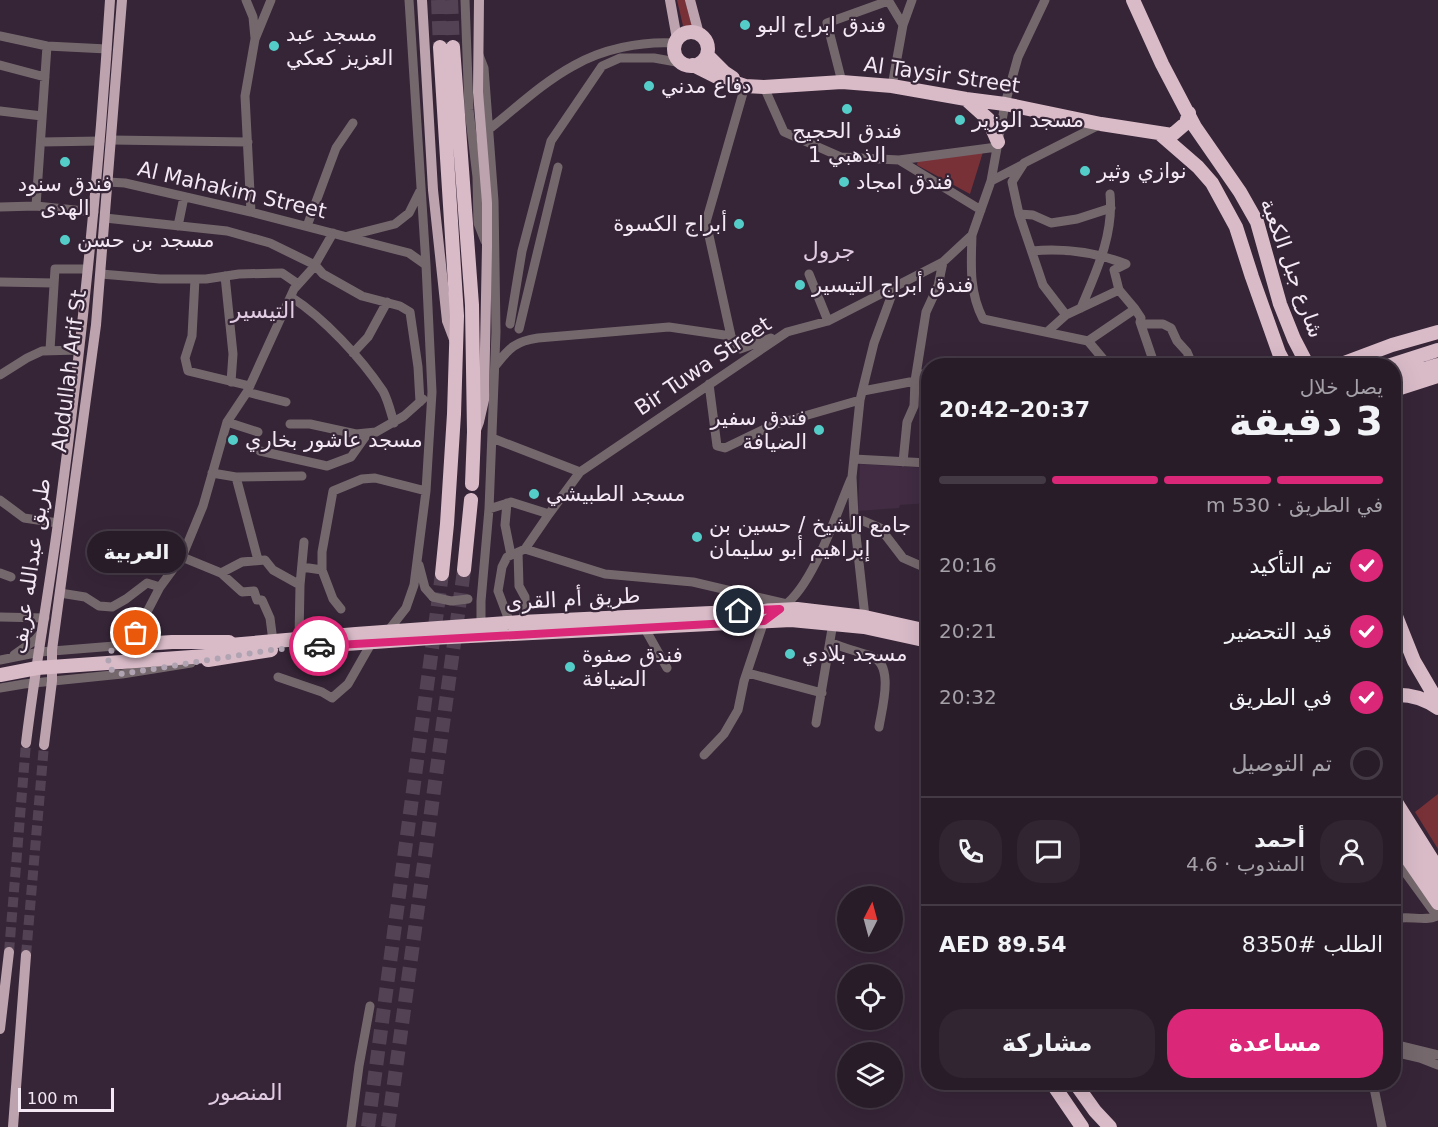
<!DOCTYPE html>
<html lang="ar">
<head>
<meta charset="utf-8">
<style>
	:root { --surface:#281c29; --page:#302531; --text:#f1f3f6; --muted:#a5a1a8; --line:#443a46; --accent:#db2777 }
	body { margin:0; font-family:"DejaVu Sans","Noto Sans Arabic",sans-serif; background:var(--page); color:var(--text); direction:rtl; height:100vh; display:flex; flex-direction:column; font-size:22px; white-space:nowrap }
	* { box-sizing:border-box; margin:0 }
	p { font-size:20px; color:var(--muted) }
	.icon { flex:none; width:33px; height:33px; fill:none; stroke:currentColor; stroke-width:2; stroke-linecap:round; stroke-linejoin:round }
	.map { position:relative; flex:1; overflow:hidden; direction:ltr }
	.sheet { position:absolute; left:921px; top:358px; width:480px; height:732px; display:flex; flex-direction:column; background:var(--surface); border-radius:24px; box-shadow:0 6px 24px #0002,0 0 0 2px var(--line); direction:rtl }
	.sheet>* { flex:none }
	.needle { width:39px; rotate:6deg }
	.buttons { position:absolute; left:837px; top:886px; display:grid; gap:12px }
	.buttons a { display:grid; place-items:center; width:66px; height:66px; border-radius:50%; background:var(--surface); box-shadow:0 6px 24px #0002,0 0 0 2px var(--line); font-size:30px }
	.scale { position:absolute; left:18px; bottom:15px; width:96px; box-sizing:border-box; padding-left:6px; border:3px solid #f3e8f4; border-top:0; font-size:16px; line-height:21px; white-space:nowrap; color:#f3e8f4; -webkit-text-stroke:4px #362537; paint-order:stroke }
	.pin { position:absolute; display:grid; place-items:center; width:51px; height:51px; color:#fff; margin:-26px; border:3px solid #fff; border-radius:50%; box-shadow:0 2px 6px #0007 }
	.courier { position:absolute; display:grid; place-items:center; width:60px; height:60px; margin:-30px; border:4px solid #db2777; border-radius:50%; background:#fff; color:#222; box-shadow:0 2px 8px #0007 }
	.bubble { position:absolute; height:42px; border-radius:21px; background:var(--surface); box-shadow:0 6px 24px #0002,0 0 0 2px var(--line); font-size:20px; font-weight:800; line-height:42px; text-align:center; direction:rtl }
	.head em { font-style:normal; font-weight:800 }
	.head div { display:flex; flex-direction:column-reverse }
	.head { display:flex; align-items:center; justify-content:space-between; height:102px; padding:0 18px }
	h1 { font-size:39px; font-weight:800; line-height:45px }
	.bar { display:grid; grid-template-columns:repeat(4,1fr); gap:9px 6px; align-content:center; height:72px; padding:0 18px }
	.bar i { height:8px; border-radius:4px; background:var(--line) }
	.bar .on { background:var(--accent) }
	.bar p { grid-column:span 4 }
	.line { display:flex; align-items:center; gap:15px; padding:0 18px; border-top:2px solid var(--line) }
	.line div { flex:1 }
	.round { display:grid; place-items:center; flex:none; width:63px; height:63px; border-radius:24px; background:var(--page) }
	ol { padding:0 18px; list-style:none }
	li { display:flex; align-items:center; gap:18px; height:66px }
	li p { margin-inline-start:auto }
	li .icon { padding:6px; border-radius:50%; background:var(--accent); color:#fff; stroke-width:4 }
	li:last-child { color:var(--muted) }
	li i { width:33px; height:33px; border:3px solid var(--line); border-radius:50% }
	.primary-button { display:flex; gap:12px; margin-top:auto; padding:12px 18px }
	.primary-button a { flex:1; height:69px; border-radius:24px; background:var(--accent); color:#fff; font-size:24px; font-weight:800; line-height:69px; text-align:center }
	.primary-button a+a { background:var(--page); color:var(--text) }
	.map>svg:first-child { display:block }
	.built { fill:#412c43 }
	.green { fill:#793138 }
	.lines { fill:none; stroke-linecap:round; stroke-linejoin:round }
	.major-tunnel { stroke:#524253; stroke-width:10; stroke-dasharray:10 5; stroke-linecap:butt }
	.highway-tunnel { stroke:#524253; stroke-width:14; stroke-dasharray:14 7; stroke-linecap:butt }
	.minor { stroke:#75686d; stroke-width:9 }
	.major { stroke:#bda3ae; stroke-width:10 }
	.highway { stroke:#d9bbc8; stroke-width:14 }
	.minor-bridge { stroke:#75686d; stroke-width:9 }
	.highway-bridge { stroke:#d9bbc8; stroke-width:14 }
	.done { stroke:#b1a4b2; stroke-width:6; stroke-dasharray:0 10.8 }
	.route { stroke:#db2777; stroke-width:8 }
	.poi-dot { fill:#54cdc8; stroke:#362537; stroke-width:2 }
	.labels { text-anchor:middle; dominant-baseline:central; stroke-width:4.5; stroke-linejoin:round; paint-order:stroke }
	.poi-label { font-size:21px; fill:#f3e8f4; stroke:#362537; text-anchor:start }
	.street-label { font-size:21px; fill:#f3e8f4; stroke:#362537 }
	.neighbourhood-label { font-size:22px; fill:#e2cce4; stroke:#362537 }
</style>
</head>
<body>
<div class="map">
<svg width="1438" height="1127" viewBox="0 0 1438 1127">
	<rect width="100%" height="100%" fill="#362537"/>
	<!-- built -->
	<path class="built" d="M 860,464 L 928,468 L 928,503 L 900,505 L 899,508 L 858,511 Z"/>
	<!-- green -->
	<path class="green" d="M 677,0 L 685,0 L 692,27 L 684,30 Z
		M 983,152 L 970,194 L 917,165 L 918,160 Z
		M 1438,794 L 1438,849 L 1415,812 Z"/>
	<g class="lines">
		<!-- major-tunnel -->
		<path class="major-tunnel" d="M 9,952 L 26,743
			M 26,955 L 44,745"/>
		<!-- highway-tunnel -->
		<path class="highway-tunnel" d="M 438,0 L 440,47
			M 451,0 L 453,47
			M 368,1127 L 442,574
			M 388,1127 L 464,570"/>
		<!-- minor -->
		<path class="minor" d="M 246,0 L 253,17 L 255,38
			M 465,0 L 469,110 L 477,177 L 478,223 L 485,241
			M 888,0 L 903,25
			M 0,36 L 47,46 L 107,49
			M 479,55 L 484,68 L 494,201 L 496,332 L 489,509 L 481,601 L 481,625
			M 0,65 L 45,77
			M 842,82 L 827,23 L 888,1
			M 892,86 L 903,25 L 912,0
			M 764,87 L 784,132 L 841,157 L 899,160 L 997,147
			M 0,111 L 42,116
			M 1101,124 L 1024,163 L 1012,182 L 1019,214 L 1033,215 L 1051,223 L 1077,219 L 1111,208
			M 488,130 C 515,109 542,83 573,66 C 602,49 641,41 675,43
			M 111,140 L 248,142
			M 41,142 L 100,141
			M 899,160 L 981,210
			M 991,181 L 1022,165
			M 108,182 L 125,183 L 251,212 L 409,253 L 426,265
			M 36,206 L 47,46
			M 0,207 L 36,206 L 94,212
			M 251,212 L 245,96 L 255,39 L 271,0
			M 1019,214 L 1043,285 L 1066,315 L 1047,332
			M 105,218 L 227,231 L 270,243 L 315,265 L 323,274 L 362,296 L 400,306 L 410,312 L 418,367 L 420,402
			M 178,226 L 184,197
			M 307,226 L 336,148 L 353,123
			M 972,235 C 971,265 969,292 983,319 L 1088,341 L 1109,366
			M 348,236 L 395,224 L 409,213 L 420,191
			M 1032,251 C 1065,248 1095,252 1126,264
			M 101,274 L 160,279 L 206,279 L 239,274 L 282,273 L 298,284
			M 809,274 L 828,321
			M 225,276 L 233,354 L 231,382
			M 195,279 L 192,336 L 185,358 L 188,371 L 250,386
			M 0,282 L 54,283
			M 1119,290 L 1114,270 L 1126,264
			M 291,297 C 324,318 361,358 383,391 C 388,400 391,413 394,423
			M 1081,308 C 1096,272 1114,235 1110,194
			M 1066,315 L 1119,290 L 1135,309
			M 510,324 L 522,251 L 551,141 L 602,66 L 620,58 L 654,58 L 682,63
			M 1141,324 L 1163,324 L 1171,328 L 1177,341 L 1187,352 L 1193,366
			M 519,329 L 558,167
			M 731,336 L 706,222 L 745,86
			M 1088,341 L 1135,309 L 1141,318 L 1140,322 L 1155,366
			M 50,350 L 55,269 L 88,269
			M 353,353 L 368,337 L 387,302
			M 496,365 C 509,348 516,341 538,338 L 669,327 L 731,336 L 740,349 L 771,338
			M 958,366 L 969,364 L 986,366
			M 0,375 L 27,358 L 42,351 L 79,350
			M 709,384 L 717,446 L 725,448 L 773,425 L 860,400
			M 863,391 L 915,381 L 923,374 L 928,373
			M 247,392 L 286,402
			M 227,422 L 258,432
			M 290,424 L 310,424 L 356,434 L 376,432 L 404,416 L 423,399
			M 492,438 L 580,472 L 787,332 L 828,321 L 943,262 L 972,235 L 991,181 L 1005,104 L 1018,57 L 1045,0
			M 260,451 L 327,466 L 351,457 L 368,433
			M 854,459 L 928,463
			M 903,462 L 907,422 L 914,406 L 915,381 L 926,312 L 938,286 L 943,262
			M 212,473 L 236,477 L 302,476
			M 236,477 L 258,560
			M 0,500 L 24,518 L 58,523
			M 507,503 L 505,525 L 511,555
			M 489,509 L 511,502 L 549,514 L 580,472
			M 854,517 L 880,528 L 903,558 L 928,569
			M 525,549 L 549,514
			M 518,552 L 519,586 L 525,597 L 525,611 L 521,622
			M 182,557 L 221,573 L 242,562 L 265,560 L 273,570 L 300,585
			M 419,565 L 425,588 L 433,597
			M 302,567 L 322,570 L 322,552 L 333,491 L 362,479 L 375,478 L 426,491
			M 322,570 L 333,599 L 341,609
			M 0,573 L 11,577
			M 221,573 L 242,592 L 254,591 L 257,600 L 262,600 L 270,618 L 273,641
			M 60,593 L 85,597 L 99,606 L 112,607 L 126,599 L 147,583 L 160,587
			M 784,606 C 814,584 836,514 851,479
			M 0,617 L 45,618
			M 865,617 L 854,517 L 852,477 L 860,400 L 874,343 L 895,286
			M 510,623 L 498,591 L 502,567 L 507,557 L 525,549 L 605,574 L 693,582 L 787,604
			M 644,627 L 667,668
			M 388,631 L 406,608 L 414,585 L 426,491 L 432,392 L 426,265 L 409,0
			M 299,639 L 300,585 L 304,542
			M 830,642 C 845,649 857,651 871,656 C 895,664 882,708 879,727
			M 14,655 L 35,640 L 42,632
			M 0,660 L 40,652 L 127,645 L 136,633 L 160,587 L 182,557 L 203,506 L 227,422 L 247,392 L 294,289 L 313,268 L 333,233
			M 748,673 L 822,693
			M 278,677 L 322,692 L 332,698 L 348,684 L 372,642
			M 0,688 L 24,684 L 122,674 L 191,663
			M 816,723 L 833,623
			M 704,755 L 724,734 L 738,710 L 744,681 L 764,621
			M 1394,857 L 1437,916 C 1425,922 1409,915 1394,919
			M 1394,1044 L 1438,1055
			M 1394,1052 L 1420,1058 L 1438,1065
			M 1373,1083 L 1382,1127
			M 351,1127 L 359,1066 L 370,1006"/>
		<!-- major -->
		<path class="major" d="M 422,0 L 433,190 L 447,321 L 455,342
			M 670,0 L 677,39
			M 690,0 L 699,34
			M 476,430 L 479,422 L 484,400 L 487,246 L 487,203 L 478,92 L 479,0
			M 26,743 C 35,669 48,597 58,523 C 81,350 99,175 110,0
			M 44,745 L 52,681 L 52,650 L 96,325 L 122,0
			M 0,1029 L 9,952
			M 13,1127 L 26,955"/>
		<!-- highway -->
		<path class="highway" d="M 1133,0 L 1162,64 L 1195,127 L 1240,192 L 1257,222 L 1280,304 L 1294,339 L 1308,366
			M674 49a17 17 0 1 1 34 0a17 17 0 1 1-34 0Z
			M 440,47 L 457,316 L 454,414 L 447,524 L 442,574
			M 453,47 L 472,305 L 474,432 L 472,484
			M 707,55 L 724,72 L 733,78
			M 693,65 L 715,76 L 745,86 L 764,87 L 842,82 L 892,86 L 966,99 L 1005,104 L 1101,124 L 1172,135 L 1186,123 L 1189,113
			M 968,101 L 988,119 L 998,142
			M 1160,134 L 1198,167 L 1212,183 L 1236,227 L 1252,277 L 1279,353 L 1286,366
			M 1336,366 L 1392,345 L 1438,332
			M 1388,366 L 1438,350
			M 1394,378 L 1438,365
			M 1394,390 L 1438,376
			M 464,570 L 471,500
			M 1394,611 L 1414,661 L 1438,702
			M 127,645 L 172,642 L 229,642
			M 218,646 L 356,634 L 521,622 L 797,609 L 865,617 L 928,631
			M 318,646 L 431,638 L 791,620 L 864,627 L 928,641
			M 208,660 L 271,650
			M 1394,695 C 1411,694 1424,698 1438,708
			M 1394,799 L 1438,869
			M 1394,820 L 1438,885
			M 1394,839 L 1438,903
			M 1052,1083 L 1082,1127
			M 1075,1083 L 1095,1111 L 1110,1127"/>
		<!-- minor-bridge -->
		<path class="minor-bridge" d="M 433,597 L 451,601 L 468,599"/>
		<!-- highway-bridge -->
		<path class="highway-bridge" d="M 0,675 L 37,668 L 220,655"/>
	</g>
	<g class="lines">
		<!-- done -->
		<path class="done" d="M 136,633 L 127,645 L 117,646 L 109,653 L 108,666 L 112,670 L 122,674 L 271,650 L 319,646"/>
		<!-- route -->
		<path class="route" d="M 319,646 L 764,621 L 780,609 L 739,611"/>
	</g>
	<!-- markers -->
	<g class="poi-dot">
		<circle cx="745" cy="25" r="6"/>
		<circle cx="274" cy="46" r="6"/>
		<circle cx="649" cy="86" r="6"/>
		<circle cx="847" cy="109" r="6"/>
		<circle cx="960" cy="120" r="6"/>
		<circle cx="65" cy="162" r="6"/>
		<circle cx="1085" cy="171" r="6"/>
		<circle cx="844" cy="182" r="6"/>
		<circle cx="739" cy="224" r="6"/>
		<circle cx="65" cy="240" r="6"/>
		<circle cx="800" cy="285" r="6"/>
		<circle cx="819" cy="430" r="6"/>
		<circle cx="233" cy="440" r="6"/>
		<circle cx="534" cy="494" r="6"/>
		<circle cx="697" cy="537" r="6"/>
		<circle cx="790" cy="654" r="6"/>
		<circle cx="570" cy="667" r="6"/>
	</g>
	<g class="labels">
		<!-- poi labels -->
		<g class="poi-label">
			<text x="757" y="25">فندق ابراج البو</text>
			<text x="286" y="34">مسجد عبد<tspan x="286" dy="24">العزيز كعكي</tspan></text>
			<text x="661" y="86">دفاع مدني</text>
			<text x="972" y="120">مسجد الوزير</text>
			<text x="847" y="131" text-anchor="middle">فندق الحجيج<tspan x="847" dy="24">الذهبي 1</tspan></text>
			<text x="1097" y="171">نوازي وثير</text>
			<text x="856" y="182">فندق امجاد</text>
			<text x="65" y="184" text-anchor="middle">فندق سنود<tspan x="65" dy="24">الهدى</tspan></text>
			<text x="727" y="224" text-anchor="end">أبراج الكسوة</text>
			<text x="77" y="240">مسجد بن حسن</text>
			<text x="812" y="285">فندق أبراج التيسير</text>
			<text x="807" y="418" text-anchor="end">فندق سفير<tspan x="807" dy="24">الضيافة</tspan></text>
			<text x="245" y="440">مسجد عاشور بخاري</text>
			<text x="546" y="494">مسجد الطبيشي</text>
			<text x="709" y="525">جامع الشيخ / حسين بن<tspan x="709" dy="24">إبراهيم أبو سليمان</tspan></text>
			<text x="802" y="654">مسجد بلادي</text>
			<text x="582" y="655">فندق صفوة<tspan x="582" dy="24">الضيافة</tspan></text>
		</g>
		<!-- street labels -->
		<g class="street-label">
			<text transform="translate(942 75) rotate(8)">Al Taysir Street</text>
			<text transform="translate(232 190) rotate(13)">Al Mahakim Street</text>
			<text transform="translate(1292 268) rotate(70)">شارع جبل الكعبة</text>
			<text transform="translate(703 366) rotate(-34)">Bir Tuwa Street</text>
			<text transform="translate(69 371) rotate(-83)">Abdullah Arif St</text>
			<text transform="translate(31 566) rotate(-82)">طريق عبدالله عريف</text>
			<text transform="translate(573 599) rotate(-3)">طريق أم القرى</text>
		</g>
		<!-- neighbourhood labels -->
		<g class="neighbourhood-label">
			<text x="829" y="250">جرول</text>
			<text x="263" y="310">التيسير</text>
			<text x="246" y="1092">المنصور</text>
		</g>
	</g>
</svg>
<div class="buttons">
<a><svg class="needle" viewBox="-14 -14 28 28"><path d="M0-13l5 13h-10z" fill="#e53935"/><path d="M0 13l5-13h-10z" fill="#a5a1a8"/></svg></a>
<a><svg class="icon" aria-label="locate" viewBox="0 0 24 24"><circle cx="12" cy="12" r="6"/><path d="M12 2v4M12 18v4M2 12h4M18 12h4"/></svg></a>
<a><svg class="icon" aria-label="layers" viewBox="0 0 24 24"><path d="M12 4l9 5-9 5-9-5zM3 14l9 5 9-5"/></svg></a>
</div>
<div class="scale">100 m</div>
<div class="pin" style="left:136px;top:633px;background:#ea580c"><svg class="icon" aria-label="bag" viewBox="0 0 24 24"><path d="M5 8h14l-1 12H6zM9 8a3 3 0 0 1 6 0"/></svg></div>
<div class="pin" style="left:739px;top:611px;background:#1f2937"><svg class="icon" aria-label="home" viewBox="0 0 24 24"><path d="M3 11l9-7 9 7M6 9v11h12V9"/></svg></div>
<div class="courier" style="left:319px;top:646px"><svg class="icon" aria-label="car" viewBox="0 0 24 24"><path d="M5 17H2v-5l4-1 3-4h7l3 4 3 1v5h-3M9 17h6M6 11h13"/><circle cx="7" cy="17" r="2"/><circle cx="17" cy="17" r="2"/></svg></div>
<div class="bubble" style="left:87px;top:531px;width:99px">العربية</div>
<section class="sheet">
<div class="head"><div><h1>3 دقيقة</h1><p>يصل خلال</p></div><em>20:37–20:42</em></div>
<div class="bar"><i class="on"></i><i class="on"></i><i class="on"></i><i></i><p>في الطريق · 530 m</p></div>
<ol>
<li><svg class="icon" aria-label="check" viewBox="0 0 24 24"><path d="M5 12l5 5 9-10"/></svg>تم التأكيد<p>20:16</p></li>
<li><svg class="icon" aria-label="check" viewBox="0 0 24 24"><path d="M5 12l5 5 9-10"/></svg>قيد التحضير<p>20:21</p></li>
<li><svg class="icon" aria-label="check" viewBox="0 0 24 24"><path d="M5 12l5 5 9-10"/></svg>في الطريق<p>20:32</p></li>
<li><i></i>تم التوصيل</li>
</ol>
<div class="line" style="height:108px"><a class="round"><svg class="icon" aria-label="person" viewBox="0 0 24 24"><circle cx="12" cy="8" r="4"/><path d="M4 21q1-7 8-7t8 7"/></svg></a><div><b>أحمد</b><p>المندوب · 4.6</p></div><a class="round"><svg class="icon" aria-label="chat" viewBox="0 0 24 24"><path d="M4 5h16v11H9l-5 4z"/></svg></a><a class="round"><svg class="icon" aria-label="phone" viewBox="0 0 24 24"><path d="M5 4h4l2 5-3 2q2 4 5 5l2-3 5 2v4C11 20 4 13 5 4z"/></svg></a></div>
<div class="line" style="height:78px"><div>الطلب #8350</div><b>AED 89.54</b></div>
<div class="primary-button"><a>مساعدة</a><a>مشاركة</a></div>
</section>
</div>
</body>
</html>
